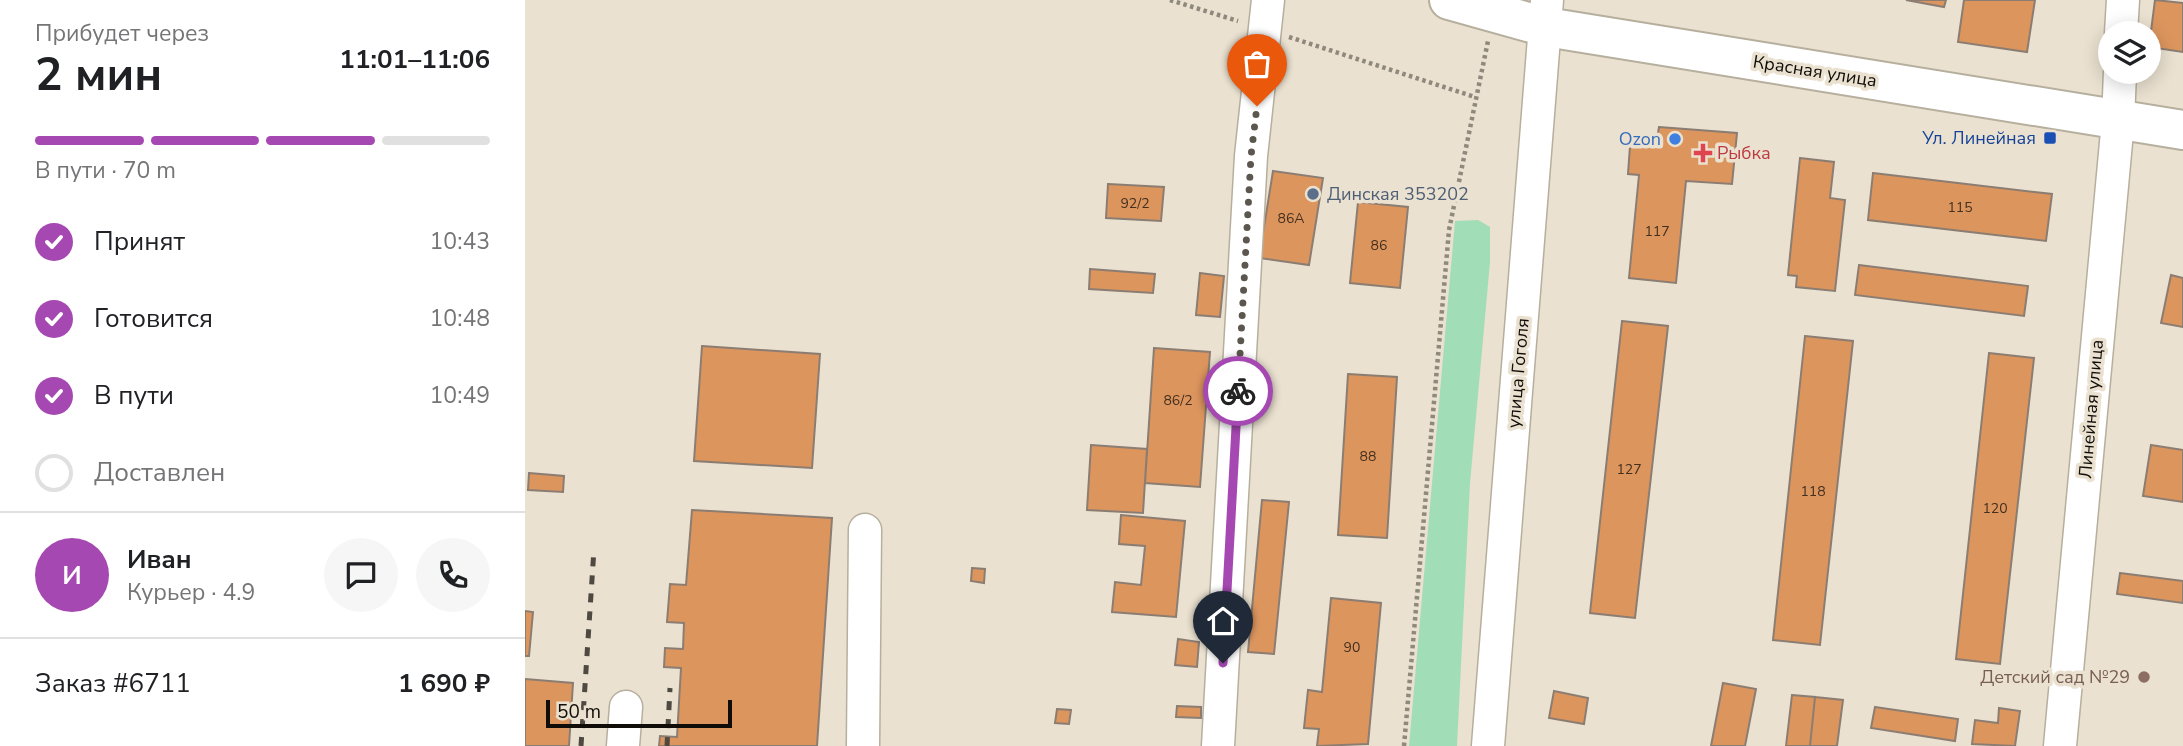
<!DOCTYPE html>
<html lang="ru">
<head>
<meta charset="utf-8">
<style>
	:root { --surface:#fff; --page:#f6f6f6; --text:#202124; --muted:#757577; --line:#e0e0e0; --accent:#a648b2 }
	body { margin:0; font-family:"Nunito Sans",sans-serif; background:var(--page); color:var(--text); height:100vh; display:flex; flex-direction:column; font-size:26px; white-space:nowrap }
	* { box-sizing:border-box; margin:0 }
	p { font-size:23px; color:var(--muted) }
	.icon { flex:none; width:38px; height:38px; fill:none; stroke:currentColor; stroke-width:2; stroke-linecap:round; stroke-linejoin:round }
	.map { position:relative; flex:1; overflow:hidden }
	.panel { display:flex; flex-direction:column; background:var(--surface); width:525px }
	.panel>* { flex:none }
	.controls { position:absolute; left:1573px; top:21px; display:grid; gap:14px }
	.controls a { display:grid; place-items:center; width:63px; height:63px; border-radius:50%; background:var(--surface); box-shadow:0 4px 18px #0003; font-size:35px }
	.scale { position:absolute; left:21px; bottom:18px; width:186px; box-sizing:border-box; padding-left:7px; border:4px solid #100d08; border-top:0; font-size:19px; line-height:24px; white-space:nowrap; color:#100d08; -webkit-text-stroke:5px #eae1d0; paint-order:stroke }
	.pin { position:absolute; display:grid; place-items:center; width:60px; height:60px; color:#fff; margin:-72px -30px; border-radius:50% 50% 50% 0; rotate:-45deg; box-shadow:0 0 7px #0007 }
	.pin .icon { rotate:45deg }
	.courier { position:absolute; display:grid; place-items:center; width:70px; height:70px; margin:-35px; border:5px solid #a648b2; border-radius:50%; background:#fff; color:#222; box-shadow:0 2px 9px #0007 }
	.summary em { font-style:normal; font-weight:700 }
	.summary div { display:flex; flex-direction:column-reverse }
	.summary { display:flex; align-items:center; justify-content:space-between; height:119px; padding:0 35px }
	h1 { font-size:46px; font-weight:700; line-height:52px }
	.bar { display:grid; grid-template-columns:repeat(4,1fr); gap:10px 7px; align-content:center; height:84px; padding:0 35px }
	.bar i { height:9px; border-radius:5px; background:var(--line) }
	.bar .active { background:var(--accent) }
	.bar p { grid-column:span 4 }
	.line { display:flex; align-items:center; gap:18px; padding:0 35px; border-top:2px solid var(--line) }
	.line div { flex:1 }
	.round { display:grid; place-items:center; flex:none; width:74px; height:74px; border-radius:37px; background:var(--page) }
	ol { padding:0 35px; list-style:none }
	li { display:flex; align-items:center; gap:21px; height:77px }
	li p { margin-inline-start:auto }
	li .icon { padding:7px; border-radius:50%; background:var(--accent); color:#fff; stroke-width:4 }
	li:last-child { color:var(--muted) }
	li i { width:38px; height:38px; border:4px solid var(--line); border-radius:50% }
	main { display:flex; flex:1; min-height:0 }
	.map>svg:first-child { display:block }
	.green { fill:#a1ddb7 }
	.building { fill:#dd955e; stroke:#8c7d72; stroke-width:2 }
	.lines { fill:none; stroke-linecap:round; stroke-linejoin:round }
	.minor-casing { stroke:#b7af9e; stroke-width:35 }
	.major-casing { stroke:#b7af9e; stroke-width:42 }
	.path { stroke:#8f887c; stroke-width:4.5; stroke-dasharray:3.5 3.5; stroke-linecap:butt }
	.minor { stroke:#fff; stroke-width:32 }
	.major { stroke:#fff; stroke-width:38 }
	.rail { stroke:#4e4a41; stroke-width:5; stroke-dasharray:9 9; stroke-linecap:butt }
	.done { stroke:#5c574e; stroke-width:7; stroke-dasharray:0 12.6 }
	.route { stroke:#a648b2; stroke-width:9 }
	.transit-dot { fill:#1a4fb4; stroke:#eae1d0; stroke-width:2.5 }
	.shop-dot { fill:#3f7fe0; stroke:#eae1d0; stroke-width:2.5 }
	.health-dot { fill:#e0444e; stroke:#eae1d0; stroke-width:2.5 }
	.service-dot { fill:#5c6f8a; stroke:#eae1d0; stroke-width:2.5 }
	.education-dot { fill:#8d6e63; stroke:#eae1d0; stroke-width:2.5 }
	.labels { text-anchor:middle; dominant-baseline:central; stroke-width:7; stroke-linejoin:round; paint-order:stroke }
	.number-label { font-size:14px; fill:#432f1e }
	.street-label { font-size:18px; fill:#100d08; stroke:#eae1d0 }
	.transit-label { font-size:18px; fill:#164399; stroke:#eae1d0; text-anchor:end }
	.shop-label { font-size:18px; fill:#366cbe; stroke:#eae1d0; text-anchor:end }
	.health-label { font-size:18px; fill:#be3a42; stroke:#eae1d0; text-anchor:start }
	.service-label { font-size:18px; fill:#4e5e75; stroke:#eae1d0; text-anchor:start }
	.education-label { font-size:18px; fill:#785e54; stroke:#eae1d0; text-anchor:end }
</style>
</head>
<body>
<main>
<section class="panel">
<div class="summary"><div><h1>2 мин</h1><p>Прибудет через</p></div><em>11:01–11:06</em></div>
<div class="bar"><i class="active"></i><i class="active"></i><i class="active"></i><i></i><p>В пути · 70 m</p></div>
<ol>
<li><svg class="icon" aria-label="check" viewBox="0 0 24 24"><path d="M5 12l5 5 9-10"/></svg>Принят<p>10:43</p></li>
<li><svg class="icon" aria-label="check" viewBox="0 0 24 24"><path d="M5 12l5 5 9-10"/></svg>Готовится<p>10:48</p></li>
<li><svg class="icon" aria-label="check" viewBox="0 0 24 24"><path d="M5 12l5 5 9-10"/></svg>В пути<p>10:49</p></li>
<li><i></i>Доставлен</li>
</ol>
<div class="line" style="height:126px"><b class="round" style="background:var(--accent);color:#fff">И</b><div><b>Иван</b><p>Курьер · 4.9</p></div><a class="round"><svg class="icon" aria-label="chat" viewBox="0 0 24 24"><path d="M4 5h16v11H9l-5 4z"/></svg></a><a class="round"><svg class="icon" aria-label="phone" viewBox="0 0 24 24"><path d="M5 4h4l2 5-3 2q2 4 5 5l2-3 5 2v4C11 20 4 13 5 4z"/></svg></a></div>
<div class="line" style="height:91px"><div>Заказ #6711</div><b>1 690 ₽</b></div>
</section>
<div class="map">
<svg width="1658" height="746" viewBox="0 0 1658 746">
	<rect width="100%" height="100%" fill="#eae1d0"/>
	<!-- green -->
	<path class="green" d="M 953,220 L 965,227 L 965,262 L 945,483 L 932,746 L 884,746 L 930,221 Z"/>
	<!-- building -->
	<path class="building" d="M 1381,0 L 1421,0 L 1419,7 Z
		M 1439,0 L 1510,0 L 1502,52 L 1433,42 Z
		M 1630,0 L 1658,3 L 1658,52 L 1624,47 Z
		M 1134,127 L 1212,133 L 1207,184 L 1161,181 L 1151,283 L 1104,278 L 1114,175 L 1103,174 L 1105,146 L 1117,147 L 1133,133 Z
		M 1275,158 L 1309,162 L 1305,198 L 1320,200 L 1310,291 L 1271,287 L 1272,276 L 1263,275 Z
		M 748,171 L 798,178 L 784,265 L 734,258 Z
		M 1348,173 L 1527,194 L 1521,241 L 1343,220 Z
		M 583,184 L 639,187 L 636,221 L 581,218 Z
		M 833,202 L 883,207 L 875,288 L 825,283 Z
		M 1334,265 L 1503,286 L 1499,316 L 1330,295 Z
		M 565,269 L 630,274 L 628,293 L 564,289 Z
		M 675,273 L 699,276 L 695,317 L 671,315 Z
		M 1646,275 L 1658,278 L 1658,327 L 1636,323 Z
		M 1097,321 L 1143,326 L 1110,618 L 1065,613 Z
		M 1280,336 L 1328,341 L 1295,645 L 1248,640 Z
		M 177,346 L 295,354 L 287,468 L 169,461 Z
		M 629,348 L 685,352 L 675,487 L 620,483 Z
		M 1464,353 L 1509,358 L 1475,664 L 1431,659 Z
		M 823,374 L 872,377 L 862,538 L 813,535 Z
		M 566,445 L 622,449 L 618,513 L 562,510 Z
		M 1626,445 L 1658,450 L 1658,502 L 1618,496 Z
		M 4,473 L 39,476 L 38,492 L 3,490 Z
		M 737,500 L 764,502 L 749,654 L 723,652 Z
		M 167,510 L 307,518 L 292,746 L 134,746 L 135,736 L 152,737 L 156,668 L 139,667 L 140,648 L 158,649 L 159,623 L 142,622 L 145,584 L 161,585 Z
		M 596,515 L 660,521 L 651,617 L 587,612 L 590,582 L 616,585 L 620,546 L 594,544 Z
		M 447,568 L 460,569 L 459,583 L 446,581 Z
		M 1595,573 L 1658,581 L 1658,603 L 1592,594 Z
		M 806,598 L 856,603 L 843,744 L 792,746 L 794,729 L 779,728 L 783,690 L 797,692 Z
		M 0,611 L 8,612 L 4,656 L 0,656 Z
		M 653,639 L 674,642 L 672,667 L 650,665 Z
		M 0,679 L 48,683 L 44,746 L 0,746 Z
		M 1198,683 L 1231,689 L 1220,746 L 1186,746 Z
		M 1029,691 L 1063,698 L 1059,724 L 1024,718 Z
		M 1267,695 L 1290,697 L 1285,746 L 1261,746 Z
		M 1290,697 L 1318,700 L 1312,746 L 1285,746 Z
		M 652,706 L 676,707 L 676,718 L 651,717 Z
		M 1350,707 L 1433,719 L 1430,741 L 1346,728 Z
		M 1474,708 L 1495,711 L 1490,746 L 1447,744 L 1450,720 L 1473,723 Z
		M 532,709 L 546,710 L 544,724 L 530,723 Z"/>
	<g class="lines">
		<!-- minor casing -->
		<g class="minor-casing">
			<path id="minor" d="M 1596,33 L 1598,0
				M 98,746 L 101,707
				M 338,746 L 340,530
				M 693,746 L 726,156 L 743,0
				M 963,746 L 1022,0
				M 1535,746 L 1593,121 L 1595,72"/>
		</g>
		<!-- major casing -->
		<g class="major-casing">
			<path id="major" d="M 924,0 L 1021,27 L 1658,130"/>
		</g>
		<!-- path -->
		<path class="path" d="M 645,0 L 713,21
			M 764,37 L 950,97
			M 879,746 L 924,230 L 963,41"/>
		<!-- minor -->
		<use href="#minor" class="minor"/>
		<!-- major -->
		<use href="#major" class="major"/>
		<!-- rail -->
		<path class="rail" d="M 56,746 L 69,549
			M 142,746 L 145,688"/>
	</g>
	<g class="lines">
		<!-- done -->
		<path class="done" d="M 713,391 L 726,156 L 732,106"/>
		<!-- route -->
		<path class="route" d="M 698,663 L 713,391"/>
	</g>
	<!-- markers -->
	<rect class="transit-dot" x="1518" y="131" width="14" height="14" rx="3.5"/>
	<circle class="shop-dot" cx="1150" cy="139" r="7"/>
	<path class="health-dot" d="M1174.5 142.5h7v7h7v7h-7v7h-7v-7h-7v-7h7z"/>
	<circle class="service-dot" cx="788" cy="194" r="7"/>
	<circle class="education-dot" cx="1619" cy="677" r="7"/>
	<g class="labels">
		<!-- number labels -->
		<g class="number-label">
			<text x="610" y="203">92/2</text>
			<text x="1435" y="207">115</text>
			<text x="766" y="218">86А</text>
			<text x="1132" y="231">117</text>
			<text x="854" y="245">86</text>
			<text x="653" y="400">86/2</text>
			<text x="843" y="456">88</text>
			<text x="1104" y="469">127</text>
			<text x="1288" y="491">118</text>
			<text x="1470" y="508">120</text>
			<text x="827" y="647">90</text>
		</g>
		<!-- street labels -->
		<g class="street-label">
			<text transform="translate(1290 71) rotate(9)">Красная улица</text>
			<text transform="translate(993 373) rotate(-85)">улица Гоголя</text>
			<text transform="translate(1566 409) rotate(-85)">Линейная улица</text>
		</g>
		<!-- transit labels -->
		<g class="transit-label">
			<text x="1511" y="138">Ул. Линейная</text>
		</g>
		<!-- shop labels -->
		<g class="shop-label">
			<text x="1136" y="139">Ozon</text>
		</g>
		<!-- health labels -->
		<g class="health-label">
			<text x="1192" y="153">Рыбка</text>
		</g>
		<!-- service labels -->
		<g class="service-label">
			<text x="802" y="194">Динская 353202</text>
		</g>
		<!-- education labels -->
		<g class="education-label">
			<text x="1605" y="677">Детский сад №29</text>
		</g>
	</g>
</svg>
<div class="controls">
<a><svg class="icon" aria-label="layers" viewBox="0 0 24 24"><path d="M12 4l9 5-9 5-9-5zM3 14l9 5 9-5"/></svg></a>
</div>
<div class="scale">50 m</div>
<div class="pin" style="left:732px;top:106px;background:#ea580c"><svg class="icon" aria-label="bag" viewBox="0 0 24 24"><path d="M5 8h14l-1 12H6zM9 8a3 3 0 0 1 6 0"/></svg></div>
<div class="pin" style="left:698px;top:663px;background:#1f2937"><svg class="icon" aria-label="home" viewBox="0 0 24 24"><path d="M3 11l9-7 9 7M6 9v11h12V9"/></svg></div>
<div class="courier" style="left:713px;top:391px"><svg class="icon" aria-label="bike" viewBox="0 0 24 24"><circle cx="6" cy="16" r="4"/><circle cx="18" cy="16" r="4"/><path d="M6 16l4-8h5l3 8M10 8l3 8H6M13 5h3"/></svg></div>
</div>
</main>
</body>
</html>
